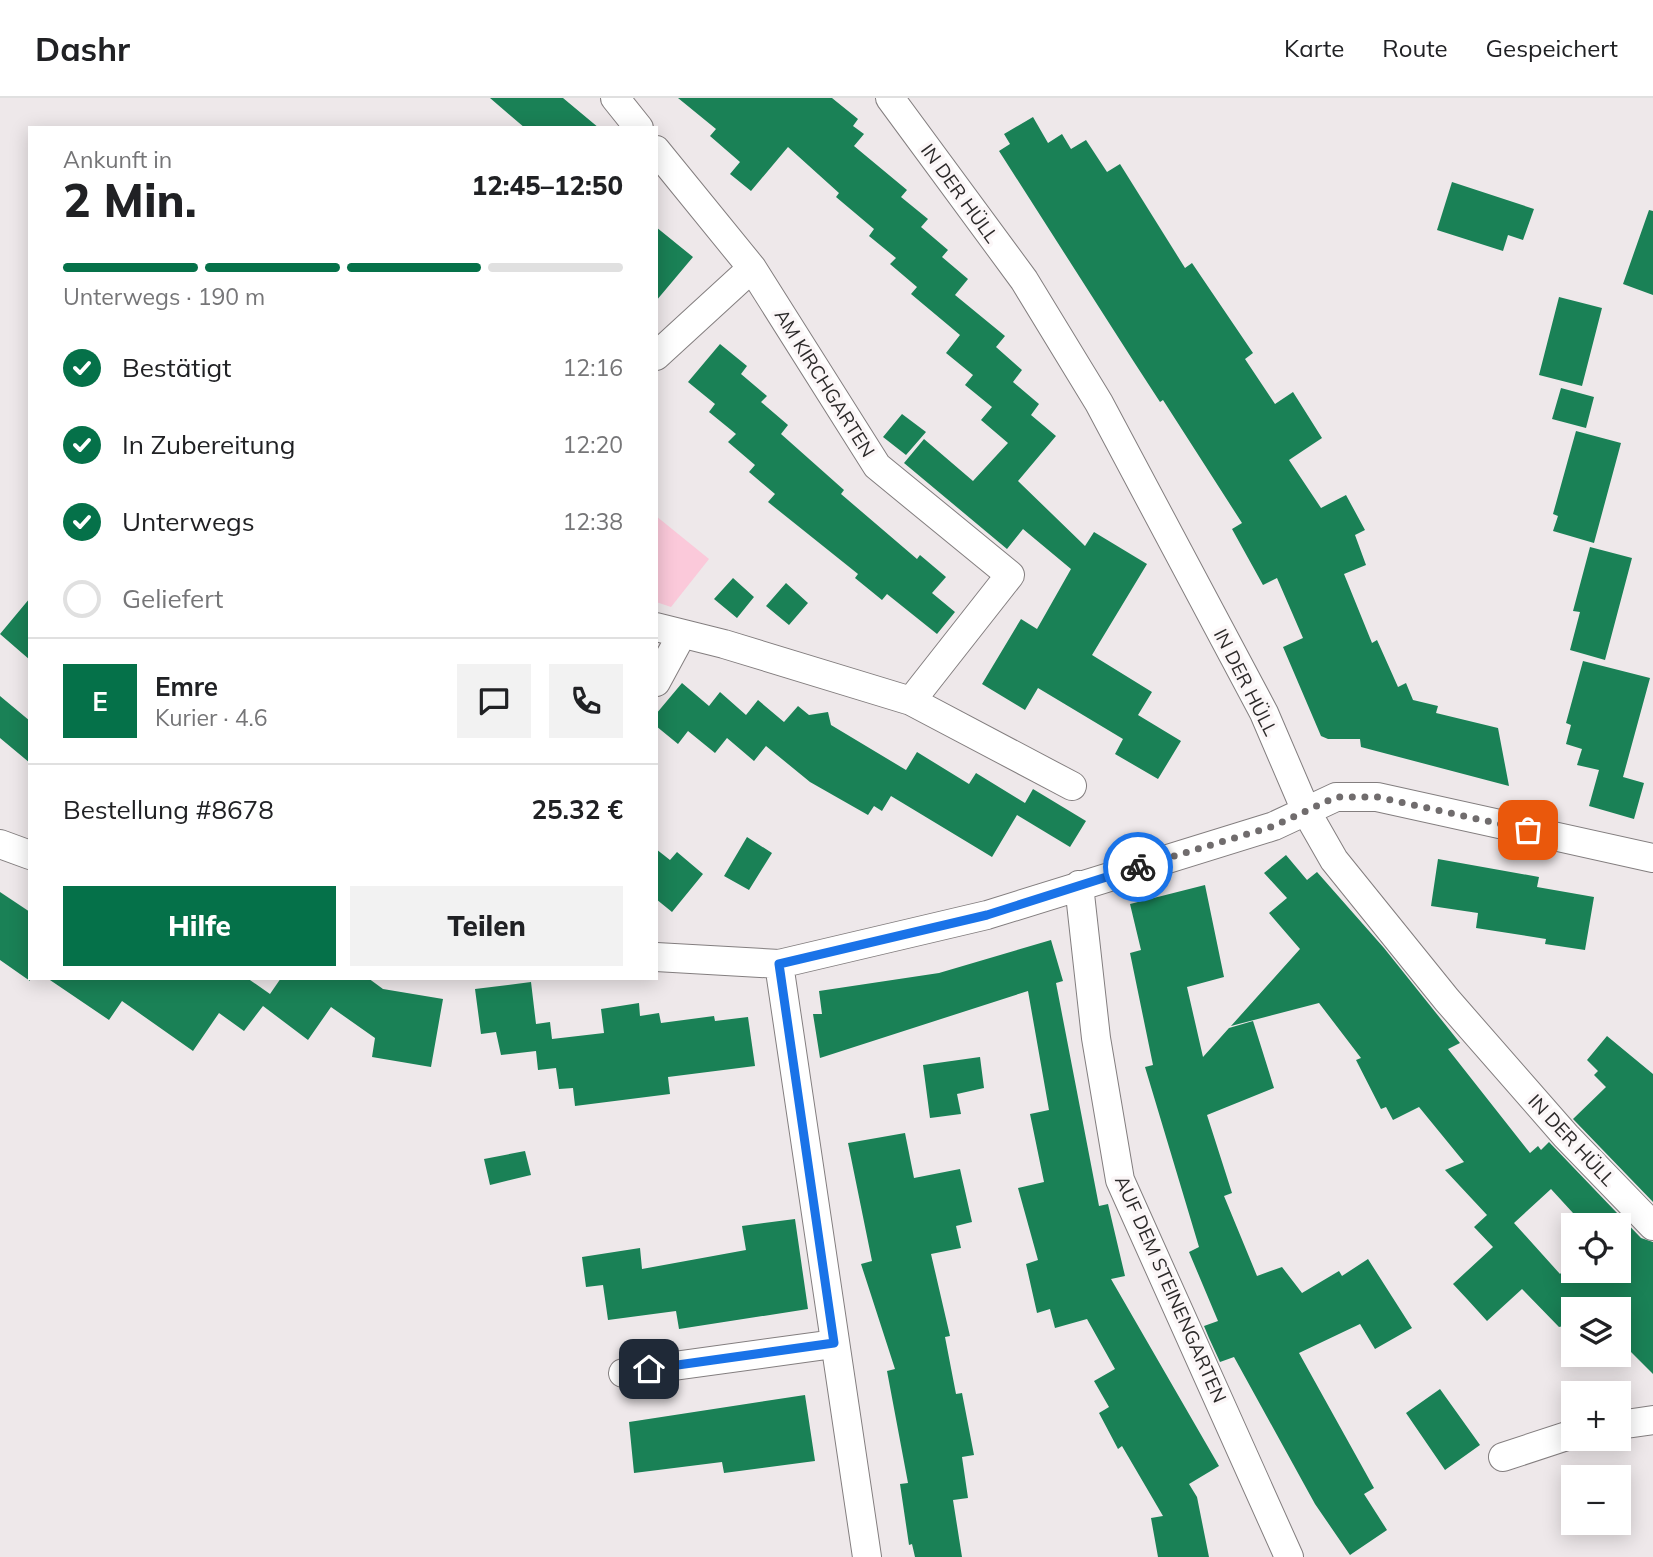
<!DOCTYPE html>
<html lang="de">
<head>
<meta charset="utf-8">
<style>
	:root { --surface:#fff; --page:#f2f2f2; --text:#202124; --muted:#757577; --line:#e0e0e0; --accent:#057149 }
	body { margin:0; font-family:Mulish,sans-serif; background:var(--page); color:var(--text); height:100vh; display:flex; flex-direction:column; font-size:26px; white-space:nowrap }
	* { box-sizing:border-box; margin:0 }
	p { font-size:23px; color:var(--muted) }
	.icon { flex:none; width:38px; height:38px; fill:none; stroke:currentColor; stroke-width:2; stroke-linecap:round; stroke-linejoin:round }
	.map { position:relative; flex:1; overflow:hidden }
	.side { position:absolute; left:28px; top:28px; width:630px; height:854px; display:flex; flex-direction:column; background:var(--surface); border-radius:0px; box-shadow:0 4px 18px #0003 }
	.side>* { flex:none }
	.fabs { position:absolute; left:1561px; top:1115px; display:grid; gap:14px }
	.fabs a { display:grid; place-items:center; width:70px; height:70px; border-radius:0px; background:var(--surface); box-shadow:0 4px 18px #0003; font-size:35px }
	.pin { position:absolute; display:grid; place-items:center; width:60px; height:60px; color:#fff; margin:-30px; border-radius:14px; box-shadow:0 4px 10px #0006 }
	.courier { position:absolute; display:grid; place-items:center; width:70px; height:70px; margin:-35px; border:5px solid #1a73e8; border-radius:50%; background:#fff; color:#222; box-shadow:0 2px 9px #0007 }
	.summary em { font-style:normal; font-weight:800 }
	.summary div { display:flex; flex-direction:column-reverse }
	.summary { display:flex; align-items:center; justify-content:space-between; height:119px; padding:0 35px }
	h1 { font-size:46px; font-weight:800; line-height:52px }
	.bar { display:grid; grid-template-columns:repeat(4,1fr); gap:10px 7px; align-content:center; height:84px; padding:0 35px }
	.bar i { height:9px; border-radius:5px; background:var(--line) }
	.bar .current { background:var(--accent) }
	.bar p { grid-column:span 4 }
	.line { display:flex; align-items:center; gap:18px; padding:0 35px; border-top:2px solid var(--line) }
	.line div { flex:1 }
	.round { display:grid; place-items:center; flex:none; width:74px; height:74px; border-radius:0px; background:var(--page) }
	ol { padding:0 35px; list-style:none }
	li { display:flex; align-items:center; gap:21px; height:77px }
	li p { margin-inline-start:auto }
	li .icon { padding:7px; border-radius:50%; background:var(--accent); color:#fff; stroke-width:4 }
	li:last-child { color:var(--muted) }
	li i { width:38px; height:38px; border:4px solid var(--line); border-radius:50% }
	.button { display:flex; gap:14px; margin-top:auto; padding:14px 35px }
	.button a { flex:1; height:80px; border-radius:0px; background:var(--accent); color:#fff; font-size:28px; font-weight:800; line-height:80px; text-align:center }
	.button a+a { background:var(--page); color:var(--text) }
	header { display:flex; align-items:center; gap:42px; box-sizing:border-box; height:98px; padding:0 35px; background:var(--surface); border-bottom:2px solid var(--line) }
	header strong { font-size:33px }
	nav { display:flex; gap:38px; margin-inline-start:auto; font-size:24px }
	.map>svg:first-child { display:block }
	.green { fill:#fbc9da }
	.building { fill:#1a8156; fill-rule:evenodd }
	.lines { fill:none; stroke-linecap:round; stroke-linejoin:round }
	.minor-casing { stroke:#837e7f; stroke-width:30 }
	.minor { stroke:#fff; stroke-width:28 }
	.done { stroke:#706c6d; stroke-width:7; stroke-dasharray:0 12.6 }
	.route { stroke:#1a73e8; stroke-width:9 }
	.labels { text-anchor:middle; dominant-baseline:central; stroke-width:7; stroke-linejoin:round; paint-order:stroke }
	.street-label { font-size:19px; fill:#2c2a2a; stroke:#fbf6f7 }
</style>
</head>
<body>
<header>
<strong>Dashr</strong>
<nav><a>Karte</a><a>Route</a><a>Gespeichert</a></nav>
</header>
<div class="map">
<svg width="1653" height="1459" viewBox="0 0 1653 1459">
	<rect width="100%" height="100%" fill="#eee8ea"/>
	<!-- green -->
	<path class="green" d="M 656,418 L 709,461 L 671,509 L 656,504 Z"/>
	<!-- building -->
	<path class="building" d="M 490,0 L 563,0 L 599,30 L 525,30 Z
		M 678,0 L 832,0 L 858,21 L 853,28 L 864,36 L 854,48 L 907,92 L 901,99 L 928,121 L 921,129 L 948,152 L 942,159 L 968,181 L 955,197 L 1005,238 L 996,249 L 1022,272 L 1013,284 L 1039,306 L 1031,317 L 1056,338 L 1018,383 L 1085,448 L 1094,434 L 1147,466 L 1092,557 L 1152,594 L 1138,617 L 1181,643 L 1158,681 L 1115,656 L 1123,641 L 1038,590 L 1025,612 L 982,586 L 1021,521 L 1037,531 L 1071,471 L 1023,431 L 1007,451 L 904,365 L 924,341 L 973,383 L 1008,345 L 981,322 L 992,309 L 965,287 L 973,277 L 946,255 L 960,237 L 911,196 L 917,189 L 890,166 L 896,160 L 869,138 L 874,131 L 836,99 L 839,95 L 788,49 L 751,93 L 730,76 L 740,64 L 710,38 L 716,31 Z
		M 1033,19 L 1048,45 L 1062,36 L 1071,51 L 1086,42 L 1107,74 L 1120,66 L 1185,170 L 1192,165 L 1253,255 L 1245,261 L 1275,306 L 1293,294 L 1322,340 L 1289,362 L 1321,410 L 1346,397 L 1365,432 L 1355,437 L 1366,467 L 1344,476 L 1372,545 L 1377,542 L 1398,589 L 1406,585 L 1413,602 L 1438,608 L 1436,615 L 1498,630 L 1509,688 L 1361,649 L 1360,641 L 1328,641 L 1321,638 L 1283,549 L 1303,540 L 1277,480 L 1263,487 L 1232,431 L 1242,425 L 1163,302 L 1160,304 L 1134,264 L 999,53 L 1010,46 L 1004,36 Z
		M 1452,84 L 1534,111 L 1523,142 L 1508,137 L 1503,153 L 1437,132 Z
		M 1649,112 L 1653,113 L 1653,197 L 1623,186 Z
		M 656,129 L 693,159 L 656,203 Z
		M 1559,199 L 1602,210 L 1582,288 L 1539,277 Z
		M 720,246 L 747,268 L 741,276 L 767,298 L 761,304 L 788,327 L 781,336 L 844,392 L 841,396 L 917,461 L 920,457 L 946,479 L 932,495 L 955,514 L 937,536 L 887,496 L 882,502 L 855,480 L 858,476 L 768,404 L 775,396 L 749,374 L 755,367 L 728,344 L 736,336 L 709,314 L 715,306 L 688,284 Z
		M 1561,290 L 1594,299 L 1586,330 L 1552,321 Z
		M 902,316 L 926,334 L 906,357 L 883,339 Z
		M 1576,333 L 1621,345 L 1594,445 L 1553,433 L 1558,418 L 1553,416 Z
		M 1590,449 L 1632,460 L 1605,562 L 1570,552 L 1580,514 L 1573,513 Z
		M 733,480 L 754,499 L 737,520 L 714,501 Z
		M 786,485 L 808,505 L 789,527 L 766,508 Z
		M 30,500 L 30,562 L 0,536 Z
		M 1583,563 L 1650,580 L 1623,679 L 1644,685 L 1634,721 L 1589,708 L 1599,672 L 1577,667 L 1582,651 L 1566,646 L 1571,627 L 1566,625 Z
		M 682,585 L 709,608 L 720,594 L 746,617 L 758,602 L 784,624 L 798,608 L 809,617 L 828,614 L 831,627 L 906,672 L 917,654 L 969,686 L 976,675 L 1025,705 L 1033,691 L 1086,723 L 1070,749 L 1017,717 L 992,759 L 891,698 L 882,713 L 874,708 L 868,717 L 810,684 L 766,648 L 754,663 L 727,640 L 715,655 L 688,633 L 678,646 L 656,628 L 656,616 Z
		M 0,598 L 30,623 L 30,665 L 0,640 Z
		M 747,739 L 772,755 L 749,792 L 724,778 Z
		M 656,751 L 670,762 L 677,754 L 703,776 L 672,814 L 656,801 Z
		M 1286,757 L 1307,782 L 1317,774 L 1384,850 L 1460,945 L 1448,951 L 1530,1055 L 1538,1048 L 1541,1052 L 1549,1044 L 1641,1140 L 1653,1144 L 1653,1276 L 1619,1242 L 1619,1211 L 1573,1211 L 1573,1226 L 1559,1229 L 1522,1191 L 1487,1223 L 1467,1201 L 1453,1186 L 1493,1149 L 1474,1129 L 1487,1117 L 1445,1072 L 1464,1064 L 1419,1009 L 1393,1022 L 1386,1009 L 1381,1011 L 1356,962 L 1361,960 L 1319,905 L 1231,928 L 1300,851 L 1269,815 L 1287,800 L 1264,775 ZM 1551,1091 L 1584,1127 L 1619,1127 L 1619,1172 L 1573,1172 L 1573,1163 L 1560,1176 L 1514,1125 Z
		M 1438,761 L 1539,779 L 1537,789 L 1594,799 L 1585,852 L 1545,846 L 1546,841 L 1476,830 L 1478,815 L 1431,808 Z
		M 1205,787 L 1224,879 L 1187,889 L 1203,959 L 1229,930 L 1253,923 L 1274,990 L 1207,1017 L 1232,1095 L 1224,1098 L 1257,1178 L 1282,1169 L 1302,1195 L 1339,1173 L 1342,1178 L 1368,1161 L 1412,1230 L 1375,1251 L 1360,1226 L 1299,1255 L 1374,1390 L 1364,1396 L 1387,1432 L 1350,1457 L 1315,1406 L 1234,1259 L 1220,1264 L 1209,1240 L 1204,1228 L 1218,1223 L 1189,1154 L 1199,1149 L 1145,969 L 1153,967 L 1130,855 L 1141,852 L 1130,806 Z
		M 0,794 L 30,814 L 30,883 L 0,862 Z
		M 1051,842 L 1063,883 L 1056,885 L 1099,1108 L 1108,1106 L 1125,1178 L 1111,1181 L 1219,1368 L 1189,1386 L 1197,1399 L 1209,1459 L 1158,1459 L 1151,1420 L 1163,1418 L 1122,1348 L 1118,1351 L 1099,1315 L 1109,1309 L 1094,1283 L 1115,1271 L 1087,1221 L 1055,1230 L 1050,1211 L 1037,1215 L 1026,1166 L 1038,1162 L 1018,1090 L 1044,1084 L 1030,1016 L 1049,1012 L 1028,893 L 820,960 L 813,916 L 822,916 L 819,893 L 939,875 Z
		M 47,880 L 247,880 L 270,896 L 281,880 L 368,880 L 383,891 L 443,901 L 431,969 L 372,959 L 375,940 L 331,909 L 308,942 L 263,908 L 244,933 L 219,915 L 193,953 L 122,903 L 109,922 Z
		M 531,884 L 536,926 L 550,924 L 552,941 L 604,935 L 601,911 L 639,905 L 640,918 L 659,915 L 661,925 L 714,918 L 715,923 L 748,919 L 755,968 L 668,979 L 670,996 L 575,1008 L 573,990 L 559,991 L 556,970 L 538,972 L 536,953 L 501,957 L 496,934 L 481,936 L 475,891 Z
		M 1607,938 L 1653,976 L 1653,1104 L 1573,1021 L 1606,989 L 1594,977 L 1598,973 L 1587,962 Z
		M 980,959 L 984,990 L 957,996 L 961,1016 L 930,1020 L 923,967 Z
		M 905,1035 L 914,1080 L 960,1071 L 972,1124 L 956,1128 L 961,1150 L 931,1156 L 950,1238 L 945,1239 L 956,1296 L 962,1295 L 974,1357 L 962,1359 L 968,1400 L 953,1402 L 962,1459 L 915,1459 L 912,1446 L 909,1447 L 900,1386 L 908,1385 L 887,1273 L 895,1271 L 861,1166 L 872,1163 L 848,1045 Z
		M 525,1053 L 531,1077 L 490,1087 L 484,1061 Z
		M 795,1121 L 808,1211 L 679,1231 L 676,1213 L 608,1222 L 603,1187 L 586,1189 L 582,1159 L 640,1150 L 642,1171 L 746,1152 L 742,1128 Z
		M 1440,1291 L 1480,1347 L 1445,1372 L 1406,1315 Z
		M 805,1297 L 815,1363 L 724,1375 L 722,1364 L 634,1375 L 629,1324 Z"/>
	<g class="lines">
		<!-- minor casing -->
		<g class="minor-casing">
			<path id="minor" d="M 615,0 L 639,30
				M 890,0 L 1024,182 L 1099,305 L 1264,615 L 1306,713 L 1334,762 L 1447,902 L 1566,1038 L 1653,1128
				M 656,52 L 752,170 L 877,368 L 1010,477 L 911,603
				M 656,258 L 752,170
				M 656,529 L 724,546 L 911,603 L 1072,688
				M 656,584 L 682,536
				M 0,746 L 30,757
				M 1079,787 L 1096,940 L 1120,1082 L 1289,1459
				M 656,859 L 779,866 L 987,817 L 1274,728 L 1336,699 L 1377,699 L 1653,760
				M 779,866 L 867,1459
				M 623,1275 L 834,1246
				M 1619,1327 L 1653,1322
				M 1503,1359 L 1573,1336"/>
		</g>
		<!-- minor -->
		<use href="#minor" class="minor"/>
	</g>
	<g class="lines">
		<!-- done -->
		<path class="done" d="M 1138,769 L 1274,728 L 1336,699 L 1377,699 L 1528,732"/>
		<!-- route -->
		<path class="route" d="M 649,1271 L 834,1245 L 779,866 L 987,817 L 1138,769"/>
	</g>
	<g class="labels">
		<!-- street labels -->
		<g class="street-label">
			<text transform="translate(960 95) rotate(54)">IN DER HÜLL</text>
			<text transform="translate(825 285) rotate(58)">AM KIRCHGARTEN</text>
			<text transform="translate(1246 584) rotate(63)">IN DER HÜLL</text>
			<text transform="translate(1572 1042) rotate(47)">IN DER HÜLL</text>
			<text transform="translate(1171 1191) rotate(66)">AUF DEM STEINENGARTEN</text>
		</g>
	</g>
</svg>
<div class="fabs">
<a><svg class="icon" aria-label="locate" viewBox="0 0 24 24"><circle cx="12" cy="12" r="6"/><path d="M12 2v4M12 18v4M2 12h4M18 12h4"/></svg></a>
<a><svg class="icon" aria-label="layers" viewBox="0 0 24 24"><path d="M12 4l9 5-9 5-9-5zM3 14l9 5 9-5"/></svg></a>
<a>+</a>
<a>−</a>
</div>
<div class="pin" style="left:1528px;top:732px;background:#ea580c"><svg class="icon" aria-label="bag" viewBox="0 0 24 24"><path d="M5 8h14l-1 12H6zM9 8a3 3 0 0 1 6 0"/></svg></div>
<div class="pin" style="left:649px;top:1271px;background:#1f2937"><svg class="icon" aria-label="home" viewBox="0 0 24 24"><path d="M3 11l9-7 9 7M6 9v11h12V9"/></svg></div>
<div class="courier" style="left:1138px;top:769px"><svg class="icon" aria-label="bike" viewBox="0 0 24 24"><circle cx="6" cy="16" r="4"/><circle cx="18" cy="16" r="4"/><path d="M6 16l4-8h5l3 8M10 8l3 8H6M13 5h3"/></svg></div>
<section class="side">
<div class="summary"><div><h1>2 Min.</h1><p>Ankunft in</p></div><em>12:45–12:50</em></div>
<div class="bar"><i class="current"></i><i class="current"></i><i class="current"></i><i></i><p>Unterwegs · 190 m</p></div>
<ol>
<li><svg class="icon" aria-label="check" viewBox="0 0 24 24"><path d="M5 12l5 5 9-10"/></svg>Bestätigt<p>12:16</p></li>
<li><svg class="icon" aria-label="check" viewBox="0 0 24 24"><path d="M5 12l5 5 9-10"/></svg>In Zubereitung<p>12:20</p></li>
<li><svg class="icon" aria-label="check" viewBox="0 0 24 24"><path d="M5 12l5 5 9-10"/></svg>Unterwegs<p>12:38</p></li>
<li><i></i>Geliefert</li>
</ol>
<div class="line" style="height:126px"><b class="round" style="background:var(--accent);color:#fff">E</b><div><b>Emre</b><p>Kurier · 4.6</p></div><a class="round"><svg class="icon" aria-label="chat" viewBox="0 0 24 24"><path d="M4 5h16v11H9l-5 4z"/></svg></a><a class="round"><svg class="icon" aria-label="phone" viewBox="0 0 24 24"><path d="M5 4h4l2 5-3 2q2 4 5 5l2-3 5 2v4C11 20 4 13 5 4z"/></svg></a></div>
<div class="line" style="height:91px"><div>Bestellung #8678</div><b>25.32 €</b></div>
<div class="button"><a>Hilfe</a><a>Teilen</a></div>
</section>
</div>
</body>
</html>
